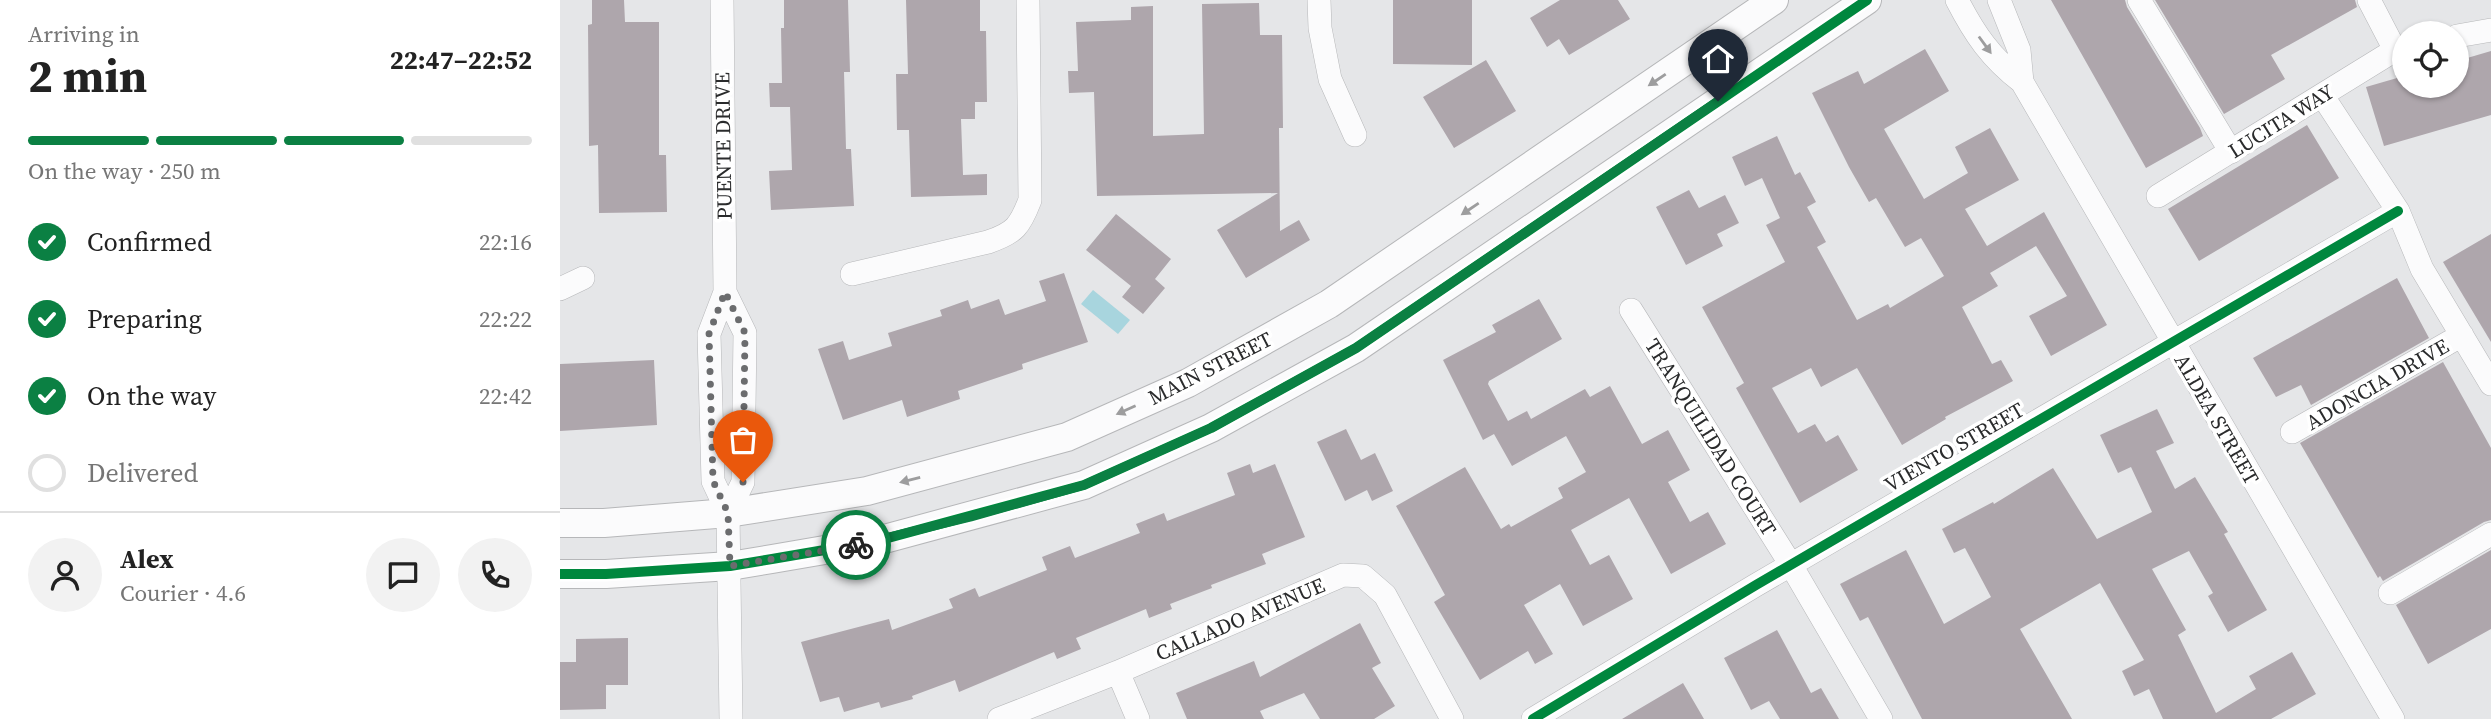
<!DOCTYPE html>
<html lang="en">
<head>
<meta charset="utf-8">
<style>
	:root { --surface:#fff; --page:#f2f2f2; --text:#222; --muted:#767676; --line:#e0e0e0; --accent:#0b8043 }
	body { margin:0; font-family:"Source Serif 4",serif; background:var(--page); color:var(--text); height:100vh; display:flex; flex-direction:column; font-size:26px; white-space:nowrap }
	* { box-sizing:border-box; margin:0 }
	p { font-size:23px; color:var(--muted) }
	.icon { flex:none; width:38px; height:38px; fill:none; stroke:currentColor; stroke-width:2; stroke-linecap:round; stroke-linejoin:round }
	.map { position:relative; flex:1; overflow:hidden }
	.sheet { display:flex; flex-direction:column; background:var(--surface); width:560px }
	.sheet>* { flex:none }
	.tools { position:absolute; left:1832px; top:21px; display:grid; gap:14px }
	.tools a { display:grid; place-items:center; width:77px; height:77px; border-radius:50%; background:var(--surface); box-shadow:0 2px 5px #0004; font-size:35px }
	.pin { position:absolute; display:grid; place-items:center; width:60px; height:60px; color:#fff; margin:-72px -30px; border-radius:50% 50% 50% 0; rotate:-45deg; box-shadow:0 0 7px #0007 }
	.pin .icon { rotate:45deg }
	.courier { position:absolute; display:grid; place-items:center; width:70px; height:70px; margin:-35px; border:5px solid #0b8043; border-radius:50%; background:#fff; color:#222; box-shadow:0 2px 9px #0007 }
	.summary em { font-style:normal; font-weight:700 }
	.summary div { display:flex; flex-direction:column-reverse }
	.summary { display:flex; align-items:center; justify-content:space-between; height:119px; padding:0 28px }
	h1 { font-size:46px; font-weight:700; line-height:52px }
	.bar { display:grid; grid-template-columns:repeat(4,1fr); gap:10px 7px; align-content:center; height:84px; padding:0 28px }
	.bar i { height:9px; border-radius:5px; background:var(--line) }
	.bar .current { background:var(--accent) }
	.bar p { grid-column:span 4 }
	.line { display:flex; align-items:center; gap:18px; padding:0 28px; border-top:2px solid var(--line) }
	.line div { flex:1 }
	.round { display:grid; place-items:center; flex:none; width:74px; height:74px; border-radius:37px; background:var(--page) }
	ol { padding:0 28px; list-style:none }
	li { display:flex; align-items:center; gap:21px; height:77px }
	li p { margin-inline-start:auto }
	li .icon { padding:7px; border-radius:50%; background:var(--accent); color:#fff; stroke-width:4 }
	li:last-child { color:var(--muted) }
	li i { width:38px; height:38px; border:4px solid var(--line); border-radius:50% }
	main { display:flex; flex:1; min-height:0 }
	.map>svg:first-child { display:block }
	.water { fill:#a8d5de }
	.building { fill:#aea6ac }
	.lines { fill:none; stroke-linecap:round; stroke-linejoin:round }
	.minor-casing { stroke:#b6b7b9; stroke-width:24 }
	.tertiary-casing { stroke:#b6b7b9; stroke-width:30 }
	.minor { stroke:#fbfbfc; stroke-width:23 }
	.tertiary { stroke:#fbfbfc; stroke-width:28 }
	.cycleway-casing { stroke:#fff; stroke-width:15 }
	.cycleway { stroke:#00873e; stroke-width:10 }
	.oneway { fill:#9d9d9e }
	.done { stroke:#6b6c6e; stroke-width:7; stroke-dasharray:0 12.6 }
	.route { stroke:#0b8043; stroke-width:9 }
	.labels { text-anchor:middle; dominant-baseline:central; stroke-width:7; stroke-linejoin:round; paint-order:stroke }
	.street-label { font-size:21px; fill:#2a2b2c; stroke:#fff }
</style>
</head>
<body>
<main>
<section class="sheet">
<div class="summary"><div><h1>2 min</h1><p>Arriving in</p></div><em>22:47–22:52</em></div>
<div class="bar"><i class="current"></i><i class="current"></i><i class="current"></i><i></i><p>On the way · 250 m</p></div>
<ol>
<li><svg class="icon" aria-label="check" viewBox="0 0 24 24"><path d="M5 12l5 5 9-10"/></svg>Confirmed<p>22:16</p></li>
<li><svg class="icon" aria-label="check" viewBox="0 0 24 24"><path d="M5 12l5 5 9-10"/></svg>Preparing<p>22:22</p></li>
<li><svg class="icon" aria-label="check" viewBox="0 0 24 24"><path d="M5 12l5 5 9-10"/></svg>On the way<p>22:42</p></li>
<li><i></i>Delivered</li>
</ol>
<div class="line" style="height:126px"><a class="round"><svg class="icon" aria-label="person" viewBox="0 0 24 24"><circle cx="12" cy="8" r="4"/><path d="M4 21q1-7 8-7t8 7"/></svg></a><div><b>Alex</b><p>Courier · 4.6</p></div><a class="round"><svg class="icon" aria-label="chat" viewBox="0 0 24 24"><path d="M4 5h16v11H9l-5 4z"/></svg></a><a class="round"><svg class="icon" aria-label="phone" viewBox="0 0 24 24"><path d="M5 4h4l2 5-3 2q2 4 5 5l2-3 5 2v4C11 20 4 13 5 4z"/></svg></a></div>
</section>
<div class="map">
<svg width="1931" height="719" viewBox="0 0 1931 719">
	<rect width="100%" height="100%" fill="#e5e6e8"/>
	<!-- water -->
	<path class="water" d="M 533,290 L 570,320 L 558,334 L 521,304 Z"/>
	<!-- building -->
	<path class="building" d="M 32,0 L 64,0 L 65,22 L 99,22 L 99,155 L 106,155 L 107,212 L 39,213 L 38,145 L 29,146 L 28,25 L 32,24 Z
		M 224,0 L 288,0 L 290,72 L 284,72 L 286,149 L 291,149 L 294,206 L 211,210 L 209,171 L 232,170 L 230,107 L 210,107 L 209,83 L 222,83 L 221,28 L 224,28 Z
		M 346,0 L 420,0 L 420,31 L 426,31 L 427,102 L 415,102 L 415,119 L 401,119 L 403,175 L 427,174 L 427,195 L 351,197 L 349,130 L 337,130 L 336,74 L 348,74 Z
		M 833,0 L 912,0 L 912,65 L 833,64 Z
		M 1000,0 L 1058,0 L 1070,19 L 1009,55 L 999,39 L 987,47 L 970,18 Z
		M 1491,0 L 1565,0 L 1567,7 L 1640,128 L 1643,136 L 1586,168 Z
		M 1595,0 L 1795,0 L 1797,7 L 1711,55 L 1725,79 L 1664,114 Z
		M 699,3 L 700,35 L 722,35 L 723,128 L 719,128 L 720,231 L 739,220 L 750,240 L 686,278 L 657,230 L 718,193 L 537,196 L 534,92 L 509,93 L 508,71 L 518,71 L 516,22 L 571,20 L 571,7 L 593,6 L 593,136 L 644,134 L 642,4 Z
		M 1365,49 L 1389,91 L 1324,129 L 1364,199 L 1408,173 L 1395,147 L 1430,128 L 1459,180 L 1405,209 L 1427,246 L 1484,212 L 1547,325 L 1491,356 L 1469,316 L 1507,296 L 1476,246 L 1430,273 L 1438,286 L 1402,307 L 1432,364 L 1441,360 L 1453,381 L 1385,417 L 1386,419 L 1342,445 L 1297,368 L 1261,387 L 1251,368 L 1212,388 L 1238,433 L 1255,424 L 1266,442 L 1278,435 L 1298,470 L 1240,503 L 1176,388 L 1184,383 L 1142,307 L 1225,262 L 1206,225 L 1220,218 L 1202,178 L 1185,186 L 1172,157 L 1217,136 L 1235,175 L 1240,172 L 1256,202 L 1247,207 L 1266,242 L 1257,247 L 1297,320 L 1328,304 L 1330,308 L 1384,276 L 1361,238 L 1345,247 L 1316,198 L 1309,202 L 1289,167 L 1252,93 L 1298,71 L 1304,84 Z
		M 1931,51 L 1931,115 L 1824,146 L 1806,87 L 1844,76 L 1844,86 L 1897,86 L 1897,61 Z
		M 926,60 L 956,111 L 894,148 L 863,97 Z
		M 1747,125 L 1779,178 L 1639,261 L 1608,209 Z
		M 1129,190 L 1139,208 L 1165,195 L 1179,223 L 1157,234 L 1163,246 L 1126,265 L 1096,207 Z
		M 556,214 L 611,259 L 595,279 L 605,288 L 583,314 L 562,297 L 571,286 L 526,250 Z
		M 1931,234 L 1931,342 L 1883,262 Z
		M 504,273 L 528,342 L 462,364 L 463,369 L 398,391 L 400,399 L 347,417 L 342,400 L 283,420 L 258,349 L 283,341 L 289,360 L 332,346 L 328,333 L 382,316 L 380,310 L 408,300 L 411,309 L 439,299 L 445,315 L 486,301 L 479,281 Z
		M 1837,278 L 1869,338 L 1751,405 L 1741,385 L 1716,397 L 1693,358 Z
		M 979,299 L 1002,339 L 929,381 L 928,384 L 948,421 L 967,411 L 971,419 L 1025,389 L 1030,397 L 1050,386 L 1082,444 L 1108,430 L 1130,470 L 1108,482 L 1130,522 L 1148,512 L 1166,544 L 1111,574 L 1069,498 L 1011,530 L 1030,565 L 1049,555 L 1073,599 L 1023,626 L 1000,584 L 964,605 L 993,654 L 975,664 L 968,651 L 920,680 L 874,602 L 885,595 L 836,506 L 905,467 L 941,529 L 949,524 L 951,527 L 1003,498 L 998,488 L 1026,472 L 1006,436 L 952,466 L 934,434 L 923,440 L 883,360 L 936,332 L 932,325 Z
		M 94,360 L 97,425 L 0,431 L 0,364 Z
		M 1883,362 L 1931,448 L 1931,520 L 1924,522 L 1823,581 L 1820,576 L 1818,578 L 1740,443 Z
		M 1597,409 L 1614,443 L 1596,451 L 1615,489 L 1635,477 L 1668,532 L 1664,534 L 1707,610 L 1668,632 L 1648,596 L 1653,593 L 1629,551 L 1592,569 L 1626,630 L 1618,635 L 1656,713 L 1696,689 L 1689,676 L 1732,652 L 1756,694 L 1711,719 L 1603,719 L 1589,689 L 1574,696 L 1562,671 L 1584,660 L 1540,583 L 1460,629 L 1512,719 L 1362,719 L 1308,617 L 1300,621 L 1280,584 L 1346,550 L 1384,624 L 1431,597 L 1405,548 L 1394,553 L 1382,529 L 1433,502 L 1434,504 L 1493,468 L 1537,539 L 1592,512 L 1571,467 L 1558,473 L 1540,435 Z
		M 786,429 L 801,460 L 815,453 L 833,491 L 812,501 L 807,490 L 785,501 L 757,442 Z
		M 690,464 L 693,473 L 715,464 L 745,537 L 702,554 L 706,564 L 651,585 L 652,588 L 610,604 L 612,609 L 589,618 L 586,609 L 516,638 L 521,649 L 497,659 L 494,652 L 399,692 L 395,680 L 352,696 L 353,699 L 321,708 L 319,702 L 284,712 L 279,697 L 260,702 L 241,642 L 329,619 L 332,630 L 393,608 L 389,599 L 415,588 L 419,597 L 487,570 L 482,557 L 510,546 L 515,558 L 580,533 L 576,524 L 604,513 L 607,521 L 675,495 L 667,473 Z
		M 1931,550 L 1931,629 L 1868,664 L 1836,605 Z
		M 800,623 L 821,663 L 812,668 L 835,706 L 814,719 L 760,719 L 744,693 L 700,711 L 704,719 L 627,719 L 616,693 L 694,661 L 700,677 Z
		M 1217,630 L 1251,693 L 1261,688 L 1279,719 L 1220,719 L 1209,701 L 1191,710 L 1164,658 Z
		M 68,638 L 68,685 L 46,685 L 46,709 L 0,710 L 0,662 L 16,662 L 16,639 Z
		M 1123,683 L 1144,719 L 1062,719 Z"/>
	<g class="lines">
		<!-- minor casing -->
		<g class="minor-casing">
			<path id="minor" d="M 162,0 L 165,292 L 149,334 L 153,481 L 168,513 L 171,719
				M 759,0 L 760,28 L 770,79 L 795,135
				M 1397,0 C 1415,35 1431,58 1462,82 L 1833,719
				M 1439,0 L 1459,50 L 1462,82
				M 1579,0 L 1671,152
				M 1809,0 L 1835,50
				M 1897,36 L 1931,30
				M 1762,95 L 1838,211 L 1862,269 L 1931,384
				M 1598,196 L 1835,50 L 1844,48
				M 292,274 L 428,242 C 455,233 460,226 470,200 L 468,0
				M 0,289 L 23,278
				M 165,292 L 185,333 L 183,482 L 168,513
				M 1071,310 L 1231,565 L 1321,719
				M 1732,432 L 1902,335
				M 1830,593 L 1931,534
				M 558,672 L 578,719
				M 439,719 L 558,672 L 783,575 L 803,576 L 825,595 L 892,719
				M 973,719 L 1196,585 L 1838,211"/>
		</g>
		<!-- tertiary casing -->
		<g class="tertiary-casing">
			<path id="tertiary" d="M 0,523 L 44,523 L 168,513 L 307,491 L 507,437 L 628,383 L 769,304 L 1214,0
				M 0,574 L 46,574 L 170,566 L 212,559 L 317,541 L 524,485 L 651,428 L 796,348 L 1307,0"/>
		</g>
		<!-- minor -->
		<use href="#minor" class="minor"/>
		<!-- tertiary -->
		<use href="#tertiary" class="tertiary"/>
		<!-- cycleway casing -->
		<g class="cycleway-casing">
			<path id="cycleway" d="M 0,574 L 46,574 L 170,566 L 212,559 L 317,541 L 524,485 L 651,428 L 796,348 L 1307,0
				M 973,719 L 1196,585 L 1838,211"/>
		</g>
		<!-- cycleway -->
		<use href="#cycleway" class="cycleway"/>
	</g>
	<!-- one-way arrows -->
	<defs><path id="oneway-solid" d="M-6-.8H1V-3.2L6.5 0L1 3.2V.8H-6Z" transform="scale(1.75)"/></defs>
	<g class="oneway">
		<use href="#oneway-solid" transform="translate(1425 45) rotate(54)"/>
		<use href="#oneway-solid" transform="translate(1097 80) rotate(146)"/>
		<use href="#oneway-solid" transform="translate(910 209) rotate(146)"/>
		<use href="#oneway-solid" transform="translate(566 410) rotate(156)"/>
		<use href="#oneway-solid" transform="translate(350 480) rotate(166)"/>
	</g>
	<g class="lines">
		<!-- done -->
		<path class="done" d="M 183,482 L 185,333 L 165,292 L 149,334 L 153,481 L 168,513 L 170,566 L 296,545"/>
		<!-- route -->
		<path class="route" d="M 296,545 L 411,517 L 524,485 L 651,428 L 796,348 L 1158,101"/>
	</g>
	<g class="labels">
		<!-- street labels -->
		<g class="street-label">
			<text transform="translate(1721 121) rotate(-32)">LUCITA WAY</text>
			<text transform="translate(163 146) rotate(-91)">PUENTE DRIVE</text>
			<text transform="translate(650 368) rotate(-27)">MAIN STREET</text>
			<text transform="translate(1817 384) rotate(-30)">ADONCIA DRIVE</text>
			<text transform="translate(1657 419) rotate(60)">ALDEA STREET</text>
			<text transform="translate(1151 437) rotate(58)">TRANQUILIDAD COURT</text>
			<text transform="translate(1394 447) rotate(-30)">VIENTO STREET</text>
			<text transform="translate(680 619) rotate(-23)">CALLADO AVENUE</text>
		</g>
	</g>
</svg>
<div class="tools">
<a><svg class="icon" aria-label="locate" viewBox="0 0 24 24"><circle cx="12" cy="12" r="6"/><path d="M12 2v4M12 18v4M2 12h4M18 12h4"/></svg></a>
</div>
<div class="pin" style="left:183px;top:482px;background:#ea580c"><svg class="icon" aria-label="bag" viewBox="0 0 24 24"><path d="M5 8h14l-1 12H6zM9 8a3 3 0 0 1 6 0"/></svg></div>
<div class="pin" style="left:1158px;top:101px;background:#1f2937"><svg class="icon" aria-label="home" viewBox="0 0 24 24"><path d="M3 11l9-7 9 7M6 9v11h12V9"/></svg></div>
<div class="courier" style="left:296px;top:545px"><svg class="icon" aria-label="bike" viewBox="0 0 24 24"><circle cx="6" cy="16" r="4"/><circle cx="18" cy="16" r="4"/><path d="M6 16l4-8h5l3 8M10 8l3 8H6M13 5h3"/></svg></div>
</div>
</main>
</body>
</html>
